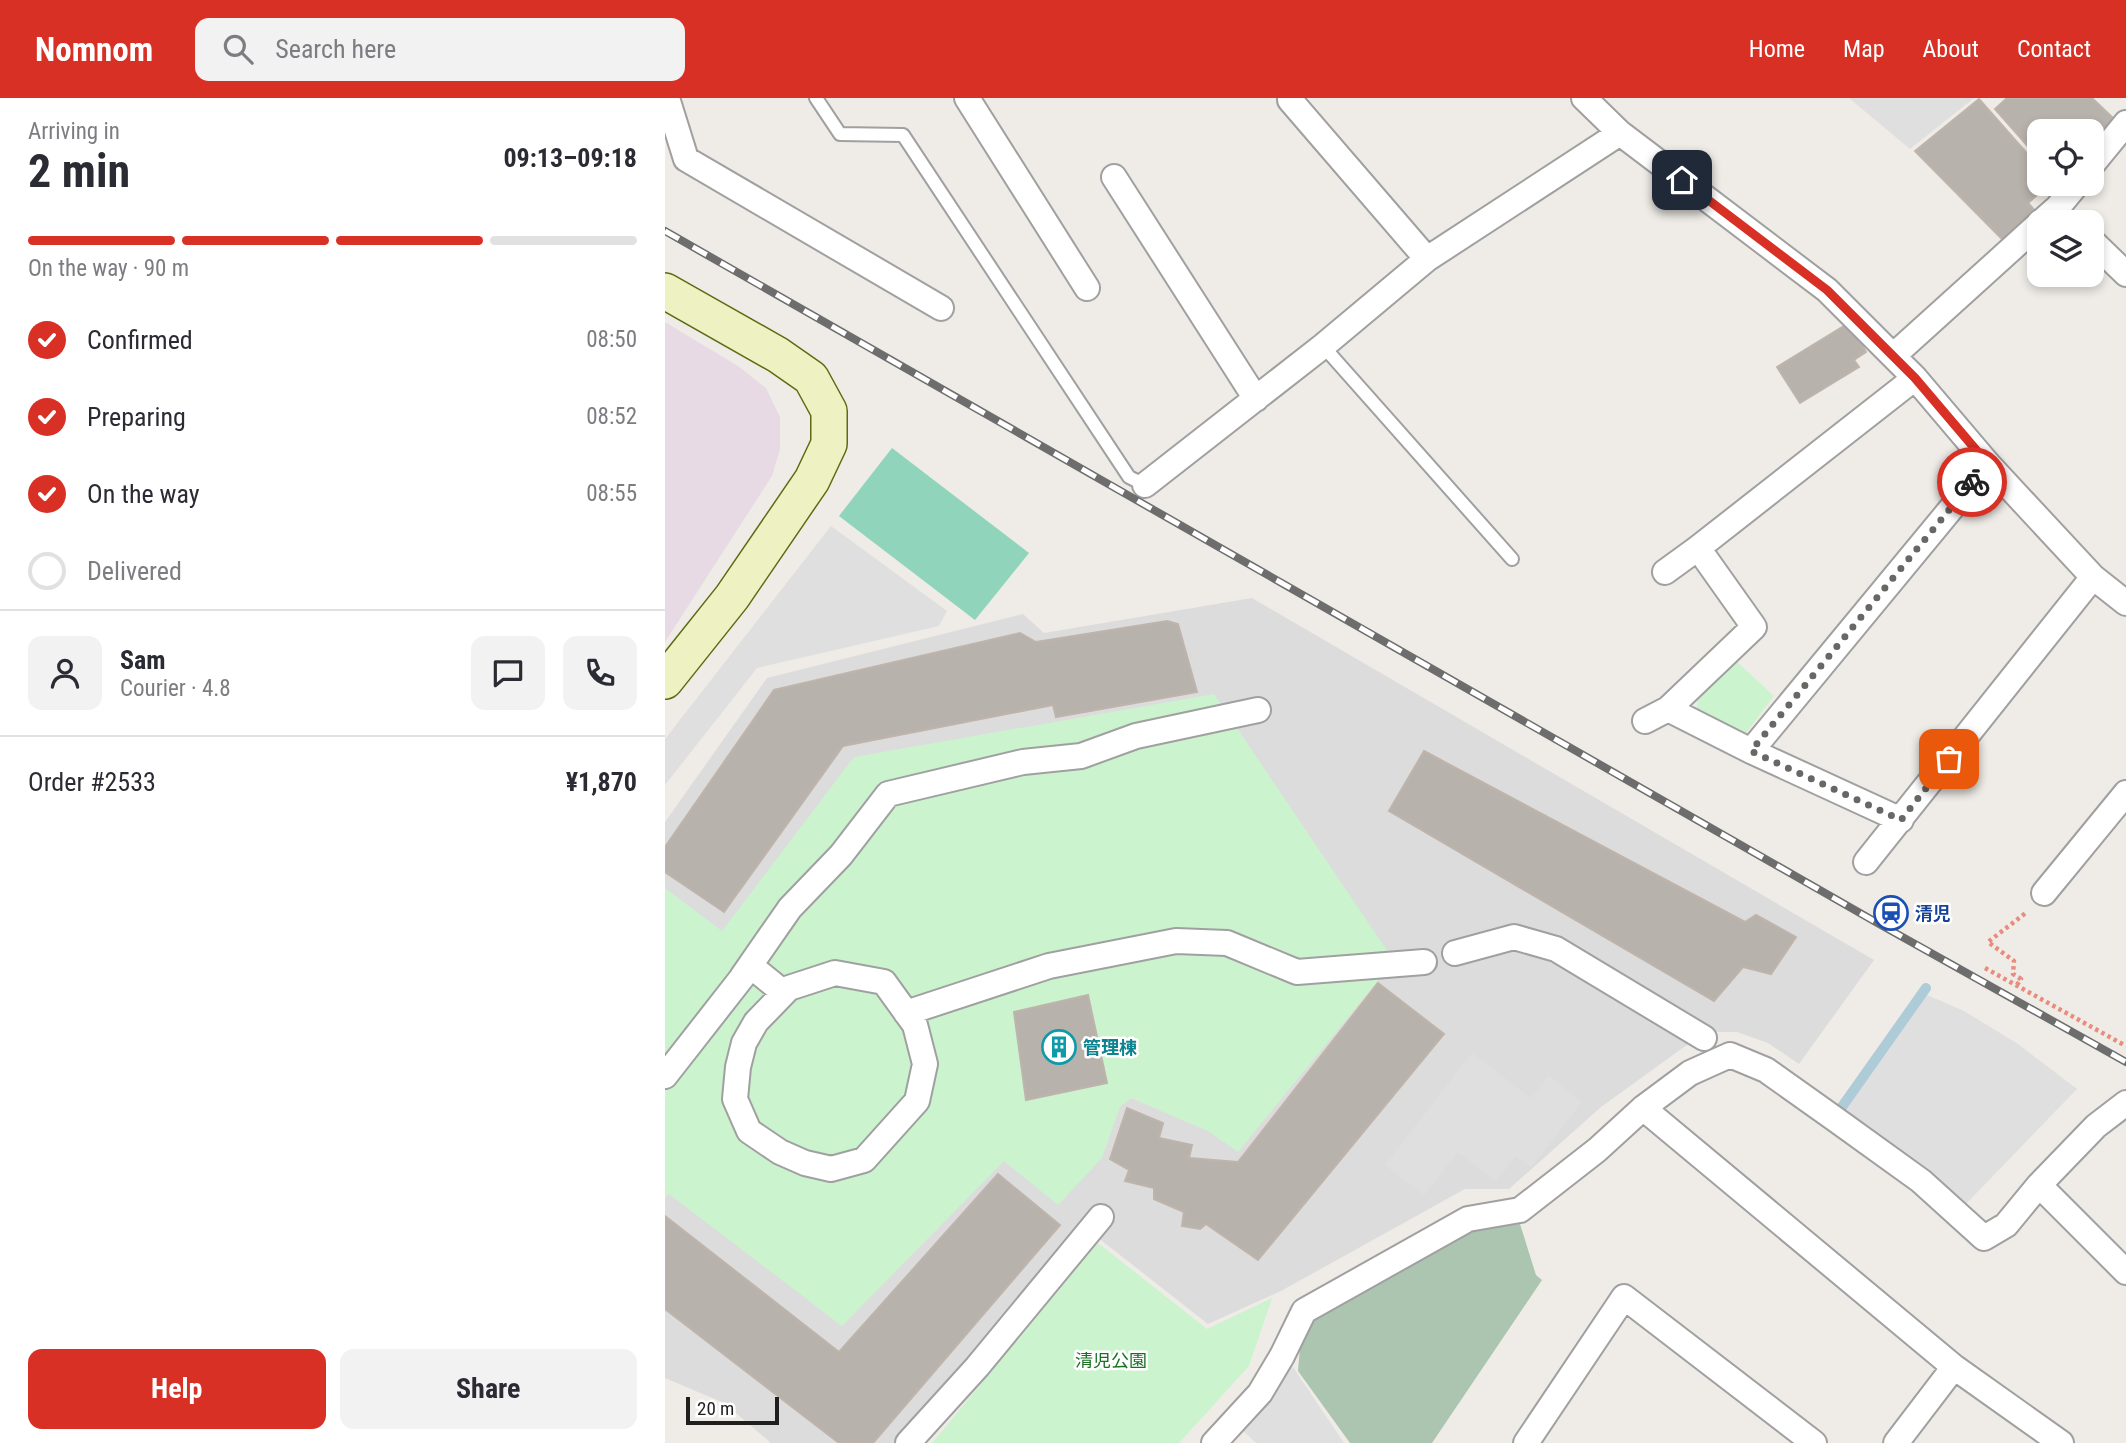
<!DOCTYPE html>
<html lang="en">
<head>
<meta charset="utf-8">
<style>
	:root { --surface:#fff; --page:#f2f2f3; --text:#2b2b33; --muted:#7c7c81; --line:#e1e1e2; --accent:#d93025 }
	body { margin:0; font-family:"Roboto Condensed","Noto Sans JP",sans-serif; background:var(--page); color:var(--text); height:100vh; display:flex; flex-direction:column; font-size:26px; white-space:nowrap }
	* { box-sizing:border-box; margin:0 }
	p { font-size:23px; color:var(--muted) }
	.icon { flex:none; width:38px; height:38px; fill:none; stroke:currentColor; stroke-width:2; stroke-linecap:round; stroke-linejoin:round }
	.map { position:relative; flex:1; overflow:hidden }
	.panel { display:flex; flex-direction:column; background:var(--surface); width:665px }
	.panel>* { flex:none }
	.tools { position:absolute; left:1362px; top:21px; display:grid; gap:14px }
	.tools a { display:grid; place-items:center; width:77px; height:77px; border-radius:14px; background:var(--surface); box-shadow:0 4px 10px #0003; font-size:35px }
	.scale { position:absolute; left:21px; bottom:18px; width:93px; box-sizing:border-box; padding-left:7px; border:4px solid #1f1f1f; border-top:0; font-size:19px; line-height:24px; white-space:nowrap; color:#1f1f1f; -webkit-text-stroke:5px #fff; paint-order:stroke }
	.pin { position:absolute; display:grid; place-items:center; width:60px; height:60px; color:#fff; margin:-30px; border-radius:14px; box-shadow:0 4px 10px #0006 }
	.courier { position:absolute; display:grid; place-items:center; width:70px; height:70px; margin:-35px; border:5px solid #d93025; border-radius:50%; background:#fff; color:#222; box-shadow:0 2px 9px #0007 }
	.summary em { font-style:normal; font-weight:700 }
	.summary div { display:flex; flex-direction:column-reverse }
	.summary { display:flex; align-items:center; justify-content:space-between; height:119px; padding:0 28px }
	h1 { font-size:46px; font-weight:700; line-height:52px }
	.bar { display:grid; grid-template-columns:repeat(4,1fr); gap:10px 7px; align-content:center; height:84px; padding:0 28px }
	.bar i { height:9px; border-radius:5px; background:var(--line) }
	.bar .on { background:var(--accent) }
	.bar p { grid-column:span 4 }
	.line { display:flex; align-items:center; gap:18px; padding:0 28px; border-top:2px solid var(--line) }
	.line div { flex:1 }
	.round { display:grid; place-items:center; flex:none; width:74px; height:74px; border-radius:14px; background:var(--page) }
	ol { padding:0 28px; list-style:none }
	li { display:flex; align-items:center; gap:21px; height:77px }
	li p { margin-inline-start:auto }
	li .icon { padding:7px; border-radius:50%; background:var(--accent); color:#fff; stroke-width:4 }
	li:last-child { color:var(--muted) }
	li i { width:38px; height:38px; border:4px solid var(--line); border-radius:50% }
	.cta { display:flex; gap:14px; margin-top:auto; padding:14px 28px }
	.cta a { flex:1; height:80px; border-radius:14px; background:var(--accent); color:#fff; font-size:28px; font-weight:700; line-height:80px; text-align:center }
	.cta a+a { background:var(--page); color:var(--text) }
	header { display:flex; align-items:center; gap:42px; box-sizing:border-box; height:98px; padding:0 35px; background:var(--accent); color:#fff }
	header strong { font-size:33px }
	nav { display:flex; gap:38px; margin-inline-start:auto; font-size:24px }
	.search { width:490px; height:63px; background:var(--page); display:flex; align-items:center; gap:18px; box-sizing:border-box; padding:0 24px; border-radius:14px; color:var(--muted); font-size:26px }
	main { display:flex; flex:1; min-height:0 }
	.map>svg:first-child { display:block }
	.residential { fill:#dddcdc }
	.industrial { fill:#e7dae4 }
	.cemetery { fill:#abc5b0 }
	.park { fill:#caf3ce }
	.pitch { fill:#8fd4bb }
	.parking { fill:#dfdfdf }
	.lines { fill:none; stroke-linecap:round; stroke-linejoin:round }
	.stream { stroke:#adccd7; stroke-width:10 }
	.building { fill:#b8b2ad; stroke:#bfb4ab; stroke-width:2 }
	.lane-casing { stroke:#a0a0a0; stroke-width:16 }
	.street-casing { stroke:#a0a0a0; stroke-width:28 }
	.secondary-casing { stroke:#5e6a12; stroke-width:38 }
	.path { stroke:#e98c7e; stroke-width:4.5; stroke-dasharray:3.5 3.5; stroke-linecap:butt }
	.lane { stroke:#fff; stroke-width:12 }
	.street { stroke:#fff; stroke-width:24 }
	.secondary { stroke:#eef2c2; stroke-width:35 }
	.rail-casing { stroke:#6d6d6d; stroke-width:8 }
	.rail { stroke:#fff; stroke-width:5; stroke-dasharray:16; stroke-linecap:butt }
	.done { stroke:#686765; stroke-width:7; stroke-dasharray:0 12.6 }
	.route { stroke:#d93025; stroke-width:9 }
	.labels { text-anchor:middle; dominant-baseline:central; stroke-width:5; stroke-linejoin:round; paint-order:stroke }
	.transit-label { font-size:18px; font-weight:bold; fill:#164399; stroke:#fff; text-anchor:start }
	.culture-label { font-size:18px; font-weight:bold; fill:#0d838f; stroke:#fff; text-anchor:start }
	.park-label { font-size:18px; fill:#197123; stroke:#fff }
</style>
</head>
<body>
<header>
<strong>Nomnom</strong>
<div class="search"><svg class="icon" aria-label="search" viewBox="0 0 24 24"><circle cx="10" cy="10" r="6"/><path d="M15 15l6 6"/></svg>Search here</div>
<nav><a>Home</a><a>Map</a><a>About</a><a>Contact</a></nav>
</header>
<main>
<section class="panel">
<div class="summary"><div><h1>2 min</h1><p>Arriving in</p></div><em>09:13–09:18</em></div>
<div class="bar"><i class="on"></i><i class="on"></i><i class="on"></i><i></i><p>On the way · 90 m</p></div>
<ol>
<li><svg class="icon" aria-label="check" viewBox="0 0 24 24"><path d="M5 12l5 5 9-10"/></svg>Confirmed<p>08:50</p></li>
<li><svg class="icon" aria-label="check" viewBox="0 0 24 24"><path d="M5 12l5 5 9-10"/></svg>Preparing<p>08:52</p></li>
<li><svg class="icon" aria-label="check" viewBox="0 0 24 24"><path d="M5 12l5 5 9-10"/></svg>On the way<p>08:55</p></li>
<li><i></i>Delivered</li>
</ol>
<div class="line" style="height:126px"><a class="round"><svg class="icon" aria-label="person" viewBox="0 0 24 24"><circle cx="12" cy="8" r="4"/><path d="M4 21q1-7 8-7t8 7"/></svg></a><div><b>Sam</b><p>Courier · 4.8</p></div><a class="round"><svg class="icon" aria-label="chat" viewBox="0 0 24 24"><path d="M4 5h16v11H9l-5 4z"/></svg></a><a class="round"><svg class="icon" aria-label="phone" viewBox="0 0 24 24"><path d="M5 4h4l2 5-3 2q2 4 5 5l2-3 5 2v4C11 20 4 13 5 4z"/></svg></a></div>
<div class="line" style="height:91px"><div>Order #2533</div><b>¥1,870</b></div>
<div class="cta"><a>Help</a><a>Share</a></div>
</section>
<div class="map">
<svg width="1461" height="1345" viewBox="0 0 1461 1345">
	<rect width="100%" height="100%" fill="#efece7"/>
	<!-- residential -->
	<path class="residential" d="M 587,500 L 1209,862 L 1134,966 L 1103,945 L 1072,934 L 1046,934 L 1019,949 L 936,1009 L 844,1091 L 800,1091 L 616,1193 L 543,1226 L 432,1139 L 260,1345 L 106,1345 L 59,1305 L 0,1280 L 0,724 L 102,580 L 358,516 L 379,535 Z"/>
	<!-- industrial -->
	<path class="industrial" d="M 0,224 L 73,268 L 101,290 L 115,319 L 115,351 L 107,378 L 0,544 Z"/>
	<!-- cemetery -->
	<path class="cemetery" d="M 855,1126 L 871,1177 L 877,1182 L 767,1345 L 685,1345 L 633,1273 L 635,1249 L 647,1219 L 808,1130 Z"/>
	<!-- park -->
	<path class="park" d="M 1070,562 L 1109,598 L 1081,635 L 1032,610 L 1033,599 Z
		M 549,596 L 729,863 L 573,1054 L 543,1033 L 466,1000 L 455,1009 L 437,1060 L 393,1107 L 339,1063 L 177,1228 L 4,1096 L 0,1100 L 0,790 L 57,833 L 189,659 Z
		M 433,1145 L 542,1231 L 607,1200 L 584,1268 L 514,1345 L 267,1345 Z"/>
	<!-- pitch -->
	<path class="pitch" d="M 227,350 L 364,455 L 310,522 L 174,418 Z"/>
	<!-- parking -->
	<path class="parking" d="M 1184,0 L 1309,0 L 1245,51 Z
		M 166,428 L 282,513 L 274,528 L 92,570 L 0,687 L 0,641 Z
		M 1262,897 L 1299,913 L 1353,946 L 1412,991 L 1299,1108 L 1176,1016 Z
		M 807,955 L 866,1000 L 884,978 L 917,1004 L 866,1069 L 851,1058 L 831,1083 L 793,1054 L 759,1097 L 720,1067 Z
		M 628,1269 L 679,1345 L 591,1345 L 573,1328 Z"/>
	<g class="lines">
		<!-- stream -->
		<path class="stream" d="M 1174,1013 L 1261,890"/>
	</g>
	<!-- building -->
	<path class="building" d="M 1342,0 L 1427,0 L 1450,22 L 1426,42 L 1426,33 L 1374,33 L 1374,61 L 1330,11 Z
		M 1314,1 L 1374,69 L 1374,86 L 1385,86 L 1363,105 L 1373,116 L 1341,145 L 1250,53 Z
		M 1184,225 L 1201,254 L 1189,262 L 1194,269 L 1135,305 L 1112,269 Z
		M 502,523 L 513,526 L 532,594 L 391,619 L 388,607 L 178,648 L 59,814 L 0,774 L 0,749 L 109,592 L 355,535 L 371,544 Z
		M 759,653 L 1080,824 L 1091,817 L 1131,839 L 1106,876 L 1078,869 L 1049,903 L 724,713 Z
		M 713,885 L 779,936 L 593,1162 L 541,1126 L 535,1131 L 517,1128 L 519,1114 L 489,1101 L 489,1090 L 460,1083 L 464,1072 L 445,1061 L 462,1010 L 498,1025 L 494,1040 L 527,1047 L 524,1060 L 573,1064 Z
		M 423,897 L 442,985 L 361,1002 L 349,914 Z
		M 333,1076 L 395,1127 L 208,1345 L 174,1345 L 0,1211 L 0,1118 L 174,1254 Z"/>
	<g class="lines">
		<!-- lane casing -->
		<g class="lane-casing">
			<path id="lane" d="M 151,0 L 175,36 L 238,37 L 464,379 L 480,387
				M 658,248 L 847,461"/>
		</g>
		<!-- street casing -->
		<g class="street-casing">
			<path id="street" d="M 2,0 L 21,61 L 276,210
				M 302,0 L 422,190
				M 919,0 L 955,35 L 1162,192 L 1250,280 L 1323,366 L 1428,479 L 1461,505
				M 625,2 L 762,161
				M 1426,68 L 1461,25
				M 449,79 L 591,301
				M 1376,124 L 1393,109 L 1412,86
				M 1426,142 L 1461,176
				M 1228,258 L 1374,126
				M 480,387 L 658,248 L 762,161 L 955,35
				M 1000,474 L 1033,450 L 1250,280
				M 1003,611 L 1086,653 L 1236,722
				M 980,623 L 1003,611 L 1089,529 L 1033,450
				M 1086,653 L 1323,366
				M 1201,764 L 1428,479
				M 1379,795 L 1461,695
				M 790,855 L 849,839 L 891,851 L 1039,940
				M 170,875 L 219,884 L 250,927 L 260,966 L 252,1003 L 199,1062 L 166,1071 L 140,1065 L 115,1054 L 84,1033 L 70,1001 L 73,969 L 79,945 L 91,924 L 124,890 Z
				M 77,879 L 125,810 L 176,757 L 223,696 L 358,664 L 416,658 L 471,638 L 593,612
				M 241,915 L 384,868 L 511,843 L 562,845 L 632,874 L 759,864
				M 0,978 L 86,868 L 119,895
				M 978,1010 L 1289,1269 L 1396,1345
				M 1374,1087 L 1461,1174
				M 243,1345 L 312,1269 L 436,1119
				M 549,1345 L 595,1295 L 617,1258 L 639,1213 L 803,1121 L 855,1112 L 932,1052 L 978,1010 L 1025,975 L 1065,957 L 1101,972 L 1170,1021 L 1256,1083 L 1319,1140 L 1341,1127 L 1374,1087 L 1431,1028 L 1461,1005
				M 861,1345 L 959,1199 L 1149,1345
				M 1231,1345 L 1289,1269"/>
		</g>
		<!-- secondary casing -->
		<g class="secondary-casing">
			<path id="secondary" d="M 0,193 L 113,257 L 146,280 L 164,313 L 164,346 L 147,382 L 67,499 L 0,583"/>
		</g>
		<!-- path -->
		<path class="path" d="M 1320,870 L 1461,948
			M 1352,887 L 1356,881 L 1348,876 L 1349,863 L 1323,844 L 1362,814"/>
		<!-- lane -->
		<use href="#lane" class="lane"/>
		<!-- street -->
		<use href="#street" class="street"/>
		<!-- secondary -->
		<use href="#secondary" class="secondary"/>
		<!-- rail casing -->
		<g class="rail-casing">
			<path id="rail" d="M 0,133 L 1216,827 L 1461,964"/>
		</g>
		<!-- rail -->
		<use href="#rail" class="rail"/>
	</g>
	<g class="lines">
		<!-- done -->
		<path class="done" d="M 1284,661 L 1236,722 L 1086,653 L 1307,384"/>
		<!-- route -->
		<path class="route" d="M 1017,82 L 1162,192 L 1250,280 L 1323,366 L 1307,384"/>
	</g>
	<!-- icons -->
	<defs>
		<g id="station-ring" transform="scale(1.75)"><circle r="9.5" fill="#fff" stroke="#1a4fb4" stroke-width="1.5"/><path d="M-3-6H3Q5-6 5-4V2Q5 4 3 4L4.5 6H3L1.5 4h-3L-3 6H-4.5L-3 4Q-5 4-5 2V-4Q-5-6-3-6ZM-3.5-4v3h7v-3ZM-3.5 1v1.5H-2V1ZM2 1v1.5H3.5V1Z" fill="#1a4fb4"/></g>
		<g id="building-ring" transform="scale(1.75)"><circle r="9.5" fill="#fff" stroke="#0f9aa8" stroke-width="1.5"/><path d="M-4-6H4V6H1V3H-1V6H-4ZM-2.5-4.3h1.7v1.8h-1.7ZM.8-4.3h1.7v1.8H.8ZM-2.5-1h1.7V.8h-1.7ZM.8-1h1.7V.8H.8Z" fill="#0f9aa8"/></g>
	</defs>
	<g fill-rule="evenodd">
		<use href="#station-ring" x="1226" y="815"/>
		<use href="#building-ring" x="394" y="949"/>
	</g>
	<g class="labels">
		<!-- transit labels -->
		<g class="transit-label">
			<text x="1250" y="815">清児</text>
		</g>
		<!-- culture labels -->
		<g class="culture-label">
			<text x="418" y="949">管理棟</text>
		</g>
		<!-- park labels -->
		<g class="park-label">
			<text x="446" y="1262">清児公園</text>
		</g>
	</g>
</svg>
<div class="tools">
<a><svg class="icon" aria-label="locate" viewBox="0 0 24 24"><circle cx="12" cy="12" r="6"/><path d="M12 2v4M12 18v4M2 12h4M18 12h4"/></svg></a>
<a><svg class="icon" aria-label="layers" viewBox="0 0 24 24"><path d="M12 4l9 5-9 5-9-5zM3 14l9 5 9-5"/></svg></a>
</div>
<div class="scale">20 m</div>
<div class="pin" style="left:1284px;top:661px;background:#ea580c"><svg class="icon" aria-label="bag" viewBox="0 0 24 24"><path d="M5 8h14l-1 12H6zM9 8a3 3 0 0 1 6 0"/></svg></div>
<div class="pin" style="left:1017px;top:82px;background:#1f2937"><svg class="icon" aria-label="home" viewBox="0 0 24 24"><path d="M3 11l9-7 9 7M6 9v11h12V9"/></svg></div>
<div class="courier" style="left:1307px;top:384px"><svg class="icon" aria-label="bike" viewBox="0 0 24 24"><circle cx="6" cy="16" r="4"/><circle cx="18" cy="16" r="4"/><path d="M6 16l4-8h5l3 8M10 8l3 8H6M13 5h3"/></svg></div>
</div>
</main>
</body>
</html>
